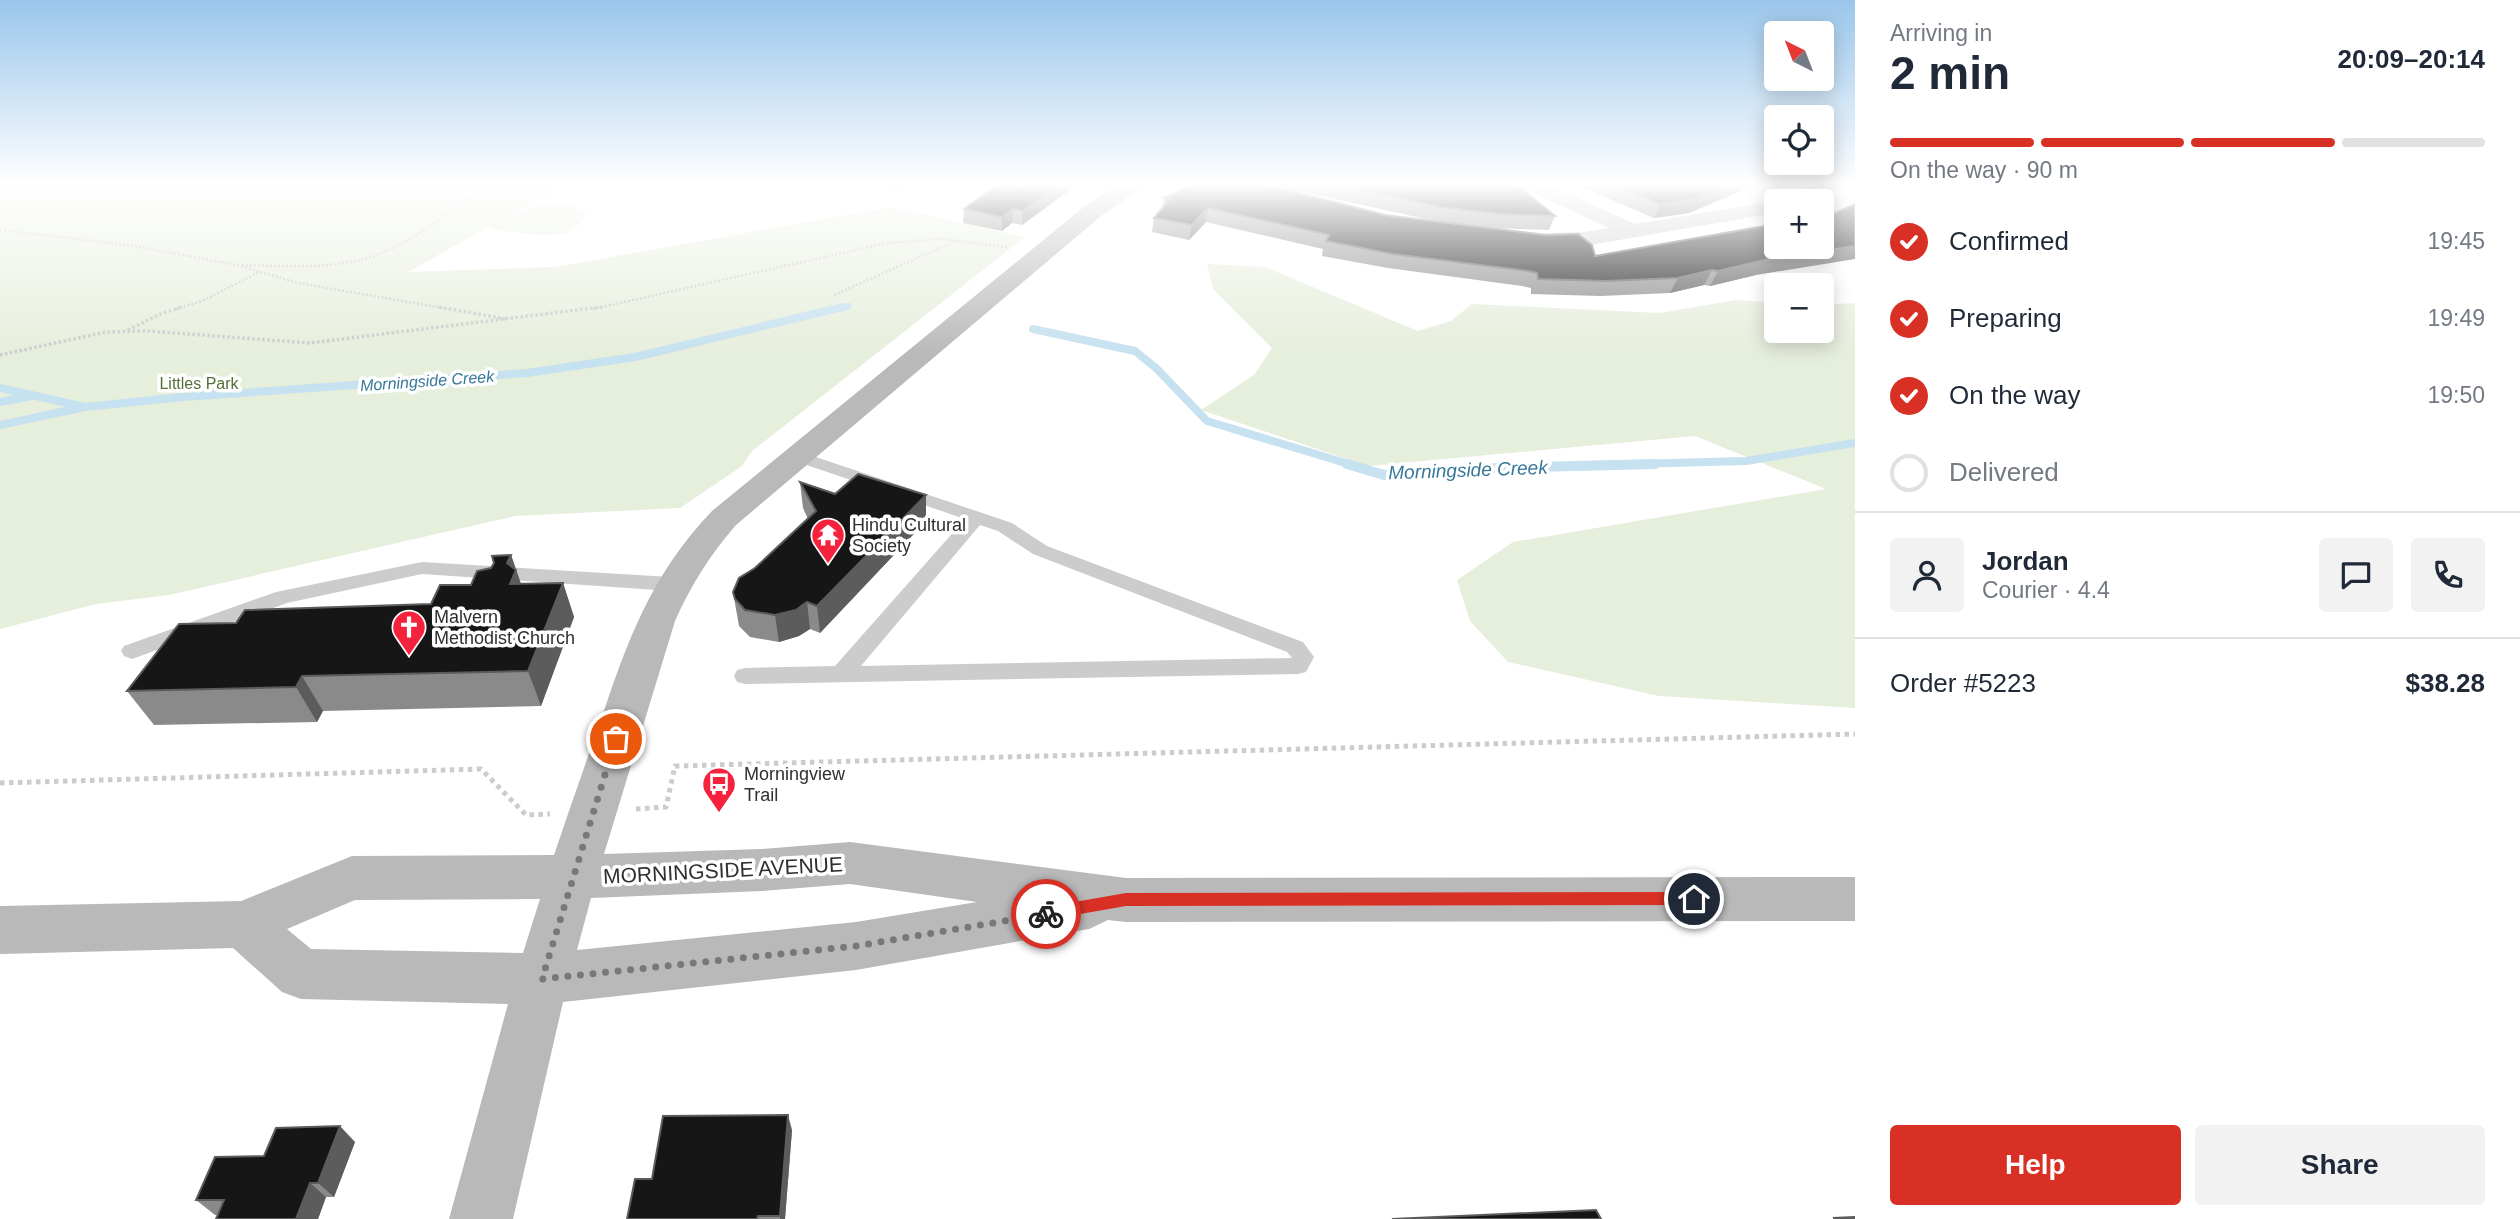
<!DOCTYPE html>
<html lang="en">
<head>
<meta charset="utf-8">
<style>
	:root { --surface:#fff; --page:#f2f2f3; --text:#1f2937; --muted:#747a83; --line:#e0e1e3; --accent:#d93025 }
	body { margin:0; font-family:Helvetica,sans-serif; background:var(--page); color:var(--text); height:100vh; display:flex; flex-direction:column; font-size:26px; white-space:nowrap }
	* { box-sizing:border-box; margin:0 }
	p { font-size:23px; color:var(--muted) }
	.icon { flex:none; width:38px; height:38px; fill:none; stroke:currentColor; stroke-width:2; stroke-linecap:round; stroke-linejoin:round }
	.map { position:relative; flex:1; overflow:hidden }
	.sheet { display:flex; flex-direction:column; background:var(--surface); width:665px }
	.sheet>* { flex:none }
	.needle { width:46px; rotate:318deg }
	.tools { position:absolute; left:1764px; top:21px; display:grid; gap:14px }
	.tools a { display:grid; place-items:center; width:70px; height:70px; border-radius:7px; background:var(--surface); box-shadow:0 4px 18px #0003; font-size:35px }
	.pin { position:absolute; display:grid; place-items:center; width:60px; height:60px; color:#fff; margin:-30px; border:4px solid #fff; border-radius:50%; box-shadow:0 2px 7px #0007 }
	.courier { position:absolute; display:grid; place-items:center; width:70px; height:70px; margin:-35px; border:5px solid #d93025; border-radius:50%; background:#fff; color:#222; box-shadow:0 2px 9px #0007 }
	.headline em { font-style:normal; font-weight:700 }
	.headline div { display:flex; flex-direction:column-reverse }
	.headline { display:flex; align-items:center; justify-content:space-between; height:119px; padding:0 35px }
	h1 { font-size:46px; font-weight:700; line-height:52px }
	.bar { display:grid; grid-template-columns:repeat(4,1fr); gap:10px 7px; align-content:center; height:84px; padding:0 35px }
	.bar i { height:9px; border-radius:5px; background:var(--line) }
	.bar .current { background:var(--accent) }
	.bar p { grid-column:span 4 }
	.line { display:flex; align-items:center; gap:18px; padding:0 35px; border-top:2px solid var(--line) }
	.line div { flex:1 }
	.round { display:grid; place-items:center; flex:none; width:74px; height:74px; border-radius:7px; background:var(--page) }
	ol { padding:0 35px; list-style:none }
	li { display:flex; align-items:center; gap:21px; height:77px }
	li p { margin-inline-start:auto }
	li .icon { padding:7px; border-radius:50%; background:var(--accent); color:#fff; stroke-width:4 }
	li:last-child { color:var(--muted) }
	li i { width:38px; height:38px; border:4px solid var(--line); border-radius:50% }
	.button { display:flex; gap:14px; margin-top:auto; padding:14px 35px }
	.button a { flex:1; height:80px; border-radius:7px; background:var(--accent); color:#fff; font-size:28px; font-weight:700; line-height:80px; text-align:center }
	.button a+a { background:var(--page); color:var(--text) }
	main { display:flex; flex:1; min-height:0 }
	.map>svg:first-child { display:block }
	.green { fill:#e6eedc }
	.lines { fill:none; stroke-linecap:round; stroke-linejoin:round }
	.stream-far2 { stroke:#c6e1ef; stroke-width:6 }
	.stream-far1 { stroke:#c6e1ef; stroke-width:8 }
	.stream { stroke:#c6e1ef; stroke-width:10 }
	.path-far2 { stroke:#ccc; stroke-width:2.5; stroke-dasharray:2 2; stroke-linecap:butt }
	.path-far1 { stroke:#ccc; stroke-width:3.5; stroke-dasharray:2.5 2.5; stroke-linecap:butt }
	.path { stroke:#ccc; stroke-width:5; stroke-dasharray:4.5 4.5; stroke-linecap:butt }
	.lane { fill:#ccc; fill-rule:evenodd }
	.street { fill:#ccc; fill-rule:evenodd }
	.secondary { fill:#b9b9b9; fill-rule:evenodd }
	.wall { fill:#8a8a8a }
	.shaded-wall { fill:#5c5c5c }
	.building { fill:#161616; stroke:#5c5c5c; stroke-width:2 }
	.route { fill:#d93025 }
	.done { stroke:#787878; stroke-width:7; stroke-dasharray:0 12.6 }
	.labels { text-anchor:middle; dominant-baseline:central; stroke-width:7; stroke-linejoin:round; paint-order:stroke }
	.far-water-label { font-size:16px; font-style:italic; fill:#357899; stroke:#fff }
	.far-park-label { font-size:16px; fill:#556f38; stroke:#fff }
	.poi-label { font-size:18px; fill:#2f2f2f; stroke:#fff; text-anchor:start }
	.water-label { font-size:19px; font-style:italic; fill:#357899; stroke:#fff }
	.near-street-label { font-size:21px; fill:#2f2f2f; stroke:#fff }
</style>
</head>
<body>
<main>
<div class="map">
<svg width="1855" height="1219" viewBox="0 0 1855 1219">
	<rect width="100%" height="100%" fill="#fff"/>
	<!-- green -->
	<path class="green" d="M 0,184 L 567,184 L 515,213 C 535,206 569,193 586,214 C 574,241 540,236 515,232 C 507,231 494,230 490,226 L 408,272 L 555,267 L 891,207 L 1025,237 L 752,451 L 742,466 L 680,508 L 515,516 L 169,595 L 96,604 L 0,629 Z
		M 1207,264 L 1265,267 L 1418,331 L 1451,321 L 1472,304 L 1660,313 L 1736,300 L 1776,303 L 1776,331 L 1822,331 L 1822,305 L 1855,303 L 1855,708 L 1659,696 L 1508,662 L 1470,621 L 1457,580 L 1513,542 L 1826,489 L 1695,436 L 1368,466 L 1201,410 L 1254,375 L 1272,348 L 1213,289 Z"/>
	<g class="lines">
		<!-- stream-far2 -->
		<path class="stream-far2" d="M 836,309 L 849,306"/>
		<!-- stream-far1 -->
		<path class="stream-far1" d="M 1033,329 L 1135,351 L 1156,368 L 1207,421 L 1352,465
			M 0,388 L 85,407 L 183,397 L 527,373 L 635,357 L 843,307
			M 0,402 L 32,396
			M 0,425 L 80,408
			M 1593,465 L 1746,461 L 1855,443"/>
		<!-- stream -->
		<path class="stream" d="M 1347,464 L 1384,475 L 1499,468 L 1655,464"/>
		<!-- path-far2 -->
		<path class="path-far2" d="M 0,230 L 135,246 L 237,265 L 298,283 L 449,309
			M 242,265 C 290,266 341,271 386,251 C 424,235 455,206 490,184
			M 834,295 L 958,240
			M 176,309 L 202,301 L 259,272
			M 593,309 L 887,243 L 942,239 L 1007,247"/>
		<!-- path-far1 -->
		<path class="path-far1" d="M 439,307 L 506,319
			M 128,330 L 158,315 L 182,307
			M 0,355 L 106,332 L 148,331 L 310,343 L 601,307"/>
		<!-- path -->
		<path class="path" d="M 0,783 L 481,769 L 526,815 L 550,814
			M 636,809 L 666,807 L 675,766 L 1855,734"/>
		<!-- lane -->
		<path class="lane" d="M 798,451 L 1012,523 L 1047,546 L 1303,642 L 1314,657 L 1306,672 L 1298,674 L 745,684 L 737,682 L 734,676 L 737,670 L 745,668 L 835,666 L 965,519 L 792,460 L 789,456 L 792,452 ZM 980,525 L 998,531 L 1033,554 L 1287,652 L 1292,658 L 861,666 Z
			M 422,562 L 671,577 L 678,579 L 681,584 L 678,589 L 671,591 L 422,574 L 287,603 L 132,659 L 124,656 L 121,651 L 124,646 L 276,592 Z"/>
		<!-- street -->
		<path class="street" d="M 1520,184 L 1547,184 L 1635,224 L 1776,201 L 1779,201 L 1776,201 L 1776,213 L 1584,246 L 1531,246 L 1523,244 L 1520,239 L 1523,234 L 1584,232 L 1609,228 L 1523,188 Z
			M 1813,184 L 1840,184 C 1826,201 1802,202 1782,201 L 1786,197 Z"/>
		<!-- secondary -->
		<path class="secondary" d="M 1120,184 L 1147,184 L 1101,216 L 736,525 C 710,555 691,585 675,621 L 604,854 L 762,849 L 850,842 L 1126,878 L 1855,877 L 1855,921 L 1126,922 L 1108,920 L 1089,929 L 856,970 L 563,1002 L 513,1219 L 449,1219 L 508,1004 L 301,999 L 282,992 L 233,948 L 0,954 L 0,906 L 241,901 L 352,856 L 554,855 C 569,811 584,767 600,723 C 627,641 651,575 712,511 L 1085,206 ZM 850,884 L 977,902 L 856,922 L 577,950 L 591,898 L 762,891 ZM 540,899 L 523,953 L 311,949 L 287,929 L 355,900 Z"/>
	</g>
	<!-- wall -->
	<path class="wall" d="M 868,184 L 908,184 L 903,189 Z
		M 1078,184 L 1022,225 L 1012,223 L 1002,231 L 963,223 L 964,209 Z
		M 1187,184 L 1265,184 L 1385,215 L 1595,256 L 1756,275 L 1710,286 L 1704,285 L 1670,293 L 1600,296 L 1531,294 L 1531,288 L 1522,286 L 1388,268 L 1322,256 L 1323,249 L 1206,222 L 1189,240 L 1152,232 L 1154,218 L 1162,209 L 1164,198 L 1187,187 Z
		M 1268,184 L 1516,184 L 1555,216 L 1549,230 L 1494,228 L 1435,221 Z
		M 1575,184 L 1757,184 L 1689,213 L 1654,218 Z
		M 800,482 L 926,521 L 820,633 L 810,629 L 799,636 L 779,642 L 750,637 L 739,626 L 733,592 L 755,568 L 808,519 L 803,508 Z
		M 511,555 L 521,584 L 563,583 L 574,617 L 541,706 L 323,711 L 317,722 L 154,725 L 127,691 L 236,623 L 431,604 L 471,585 L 491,568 Z
		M 792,1130 L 785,1219 L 627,1219 L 652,1179 Z
		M 355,1142 L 334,1197 L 326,1197 L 318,1219 L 216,1219 L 218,1215 L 215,1215 L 196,1200 L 264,1156 Z"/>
	<!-- shaded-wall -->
	<path class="shaded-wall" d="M 1060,184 L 1078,184 L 1022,225 L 1023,211 Z
		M 1732,184 L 1757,184 L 1689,213 L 1654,218 L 1660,204 Z
		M 1208,208 L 1206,222 L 1189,240 L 1192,225 Z
		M 1013,209 L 1012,223 L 1002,231 L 1002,217 Z
		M 1855,246 L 1855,259 L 1756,275 L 1710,286 L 1718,271 L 1765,260 Z
		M 1712,270 L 1704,285 L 1670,293 L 1678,278 Z
		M 926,495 L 926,521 L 820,633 L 817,606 Z
		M 511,555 L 528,604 L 510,584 L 507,563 Z
		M 563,583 L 574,617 L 541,706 L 528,671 Z
		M 807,602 L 810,629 L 799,636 L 779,642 L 775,615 Z
		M 302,676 L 323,711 L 317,722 L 296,687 Z
		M 788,1115 L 792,1130 L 785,1219 L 780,1219 L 780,1216 Z
		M 340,1126 L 355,1142 L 334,1197 L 318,1183 Z
		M 310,1183 L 326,1197 L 318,1219 L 296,1219 Z"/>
	<!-- building -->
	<path class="building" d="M 999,184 L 1060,184 L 1023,211 L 1013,209 L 1002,217 L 964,209 Z
		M 1193,184 L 1265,184 L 1385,215 L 1546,235 L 1578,234 L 1592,245 L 1595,256 L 1776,224 L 1776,247 L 1822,247 L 1822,216 L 1835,213 L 1855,204 L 1855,246 L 1765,260 L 1718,271 L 1712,270 L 1678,278 L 1607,281 L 1538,279 L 1537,273 L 1528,271 L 1392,254 L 1326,241 L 1329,235 L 1208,208 L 1192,225 L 1154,218 L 1170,199 L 1164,198 Z
		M 1335,184 L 1516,184 L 1555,216 L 1500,214 L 1440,207 Z
		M 1612,184 L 1732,184 L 1696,199 L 1660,204 Z
		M 858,474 L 926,495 L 817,606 L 807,602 L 796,610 L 775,615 L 745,610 L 735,599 L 733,592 L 739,578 L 755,568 L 816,511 L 800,482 L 835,494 Z
		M 511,555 L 507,563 L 516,570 L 510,584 L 563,583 L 528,671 L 302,676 L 296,687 L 127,691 L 179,624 L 236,623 L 245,610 L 431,604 L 440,585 L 471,585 L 477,571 L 491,568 L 494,563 L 492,556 Z
		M 788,1115 L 780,1216 L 758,1216 L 757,1219 L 627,1219 L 635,1179 L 652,1179 L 663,1116 Z
		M 340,1126 L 318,1183 L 310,1183 L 296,1219 L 216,1219 L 224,1200 L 196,1200 L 215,1157 L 264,1156 L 276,1128 Z
		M 1596,1210 L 1601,1219 L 1392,1219 Z
		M 1855,1217 L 1855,1219 L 1833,1218 Z"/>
	<!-- sky -->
	<linearGradient id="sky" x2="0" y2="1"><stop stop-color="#9ac6eb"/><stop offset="0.52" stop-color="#fff"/><stop offset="1" stop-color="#fff" stop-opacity="0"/></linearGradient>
	<rect width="1855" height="355" fill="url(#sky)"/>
	<!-- route -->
	<path class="route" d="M 1694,892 L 1702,899 L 1694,905 L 1126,906 L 1046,920 L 1039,914 L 1046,907 L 1126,893 Z"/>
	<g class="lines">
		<!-- done -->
		<path class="done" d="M 616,739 L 542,979 L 856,946 L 1046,914"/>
	</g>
	<!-- icons -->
	<defs>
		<g id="temple-pin" transform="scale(1.75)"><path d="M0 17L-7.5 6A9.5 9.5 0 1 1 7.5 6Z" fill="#f5223d" stroke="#fff"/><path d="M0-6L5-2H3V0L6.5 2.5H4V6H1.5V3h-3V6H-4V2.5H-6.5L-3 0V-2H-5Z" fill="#fff"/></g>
		<g id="church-pin" transform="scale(1.75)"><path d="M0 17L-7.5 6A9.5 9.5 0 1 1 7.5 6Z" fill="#f5223d" stroke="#fff"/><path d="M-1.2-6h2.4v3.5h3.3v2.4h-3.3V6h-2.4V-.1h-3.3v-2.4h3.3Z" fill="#fff"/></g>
		<g id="bus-pin" transform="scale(1.75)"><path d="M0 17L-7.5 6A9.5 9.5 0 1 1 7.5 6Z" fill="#f5223d" stroke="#fff"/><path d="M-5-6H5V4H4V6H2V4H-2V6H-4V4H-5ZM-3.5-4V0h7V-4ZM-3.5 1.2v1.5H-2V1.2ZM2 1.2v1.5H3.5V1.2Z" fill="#fff"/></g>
	</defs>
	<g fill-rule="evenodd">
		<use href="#temple-pin" x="828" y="535"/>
		<use href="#church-pin" x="409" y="627"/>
		<use href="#bus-pin" x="719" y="784"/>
	</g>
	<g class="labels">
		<!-- far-water labels -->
		<g class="far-water-label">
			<text transform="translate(427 381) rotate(-4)">Morningside Creek</text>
		</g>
		<!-- far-park labels -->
		<g class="far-park-label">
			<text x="199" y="383">Littles Park</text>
		</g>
		<!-- poi labels -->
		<g class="poi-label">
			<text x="852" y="525">Hindu Cultural<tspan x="852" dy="21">Society</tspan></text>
			<text x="434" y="617">Malvern<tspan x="434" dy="21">Methodist Church</tspan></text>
			<text x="744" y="774">Morningview<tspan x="744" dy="21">Trail</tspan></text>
		</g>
		<!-- water labels -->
		<g class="water-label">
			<text transform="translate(1468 470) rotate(-2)">Morningside Creek</text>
		</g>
		<!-- near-street labels -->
		<g class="near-street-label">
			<text transform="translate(723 870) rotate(-3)">MORNINGSIDE AVENUE</text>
		</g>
	</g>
</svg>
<div class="tools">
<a><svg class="needle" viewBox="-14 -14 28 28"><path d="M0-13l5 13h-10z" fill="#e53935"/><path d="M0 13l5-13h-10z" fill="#747a83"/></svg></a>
<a><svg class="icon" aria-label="locate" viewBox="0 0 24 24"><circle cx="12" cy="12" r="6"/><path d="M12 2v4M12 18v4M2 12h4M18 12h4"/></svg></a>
<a>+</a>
<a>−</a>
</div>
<div class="pin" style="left:616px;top:739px;background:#ea580c"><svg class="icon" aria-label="bag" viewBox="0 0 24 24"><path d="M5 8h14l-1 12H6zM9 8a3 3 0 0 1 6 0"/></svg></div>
<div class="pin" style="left:1694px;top:899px;background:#1f2937"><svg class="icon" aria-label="home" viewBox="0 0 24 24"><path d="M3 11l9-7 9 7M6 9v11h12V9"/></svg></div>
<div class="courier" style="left:1046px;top:914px"><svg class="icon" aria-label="bike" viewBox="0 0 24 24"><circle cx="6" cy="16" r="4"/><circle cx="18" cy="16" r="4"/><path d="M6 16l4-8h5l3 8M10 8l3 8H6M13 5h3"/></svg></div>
</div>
<section class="sheet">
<div class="headline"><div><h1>2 min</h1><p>Arriving in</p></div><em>20:09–20:14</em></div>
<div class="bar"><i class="current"></i><i class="current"></i><i class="current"></i><i></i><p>On the way · 90 m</p></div>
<ol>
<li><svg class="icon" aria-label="check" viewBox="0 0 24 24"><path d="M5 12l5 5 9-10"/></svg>Confirmed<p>19:45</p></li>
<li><svg class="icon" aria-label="check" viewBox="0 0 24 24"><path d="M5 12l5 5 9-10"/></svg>Preparing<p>19:49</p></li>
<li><svg class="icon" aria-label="check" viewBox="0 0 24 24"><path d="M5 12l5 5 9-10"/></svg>On the way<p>19:50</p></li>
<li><i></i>Delivered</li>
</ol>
<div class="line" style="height:126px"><a class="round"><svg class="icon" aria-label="person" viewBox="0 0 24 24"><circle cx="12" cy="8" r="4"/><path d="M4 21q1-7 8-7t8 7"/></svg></a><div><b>Jordan</b><p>Courier · 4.4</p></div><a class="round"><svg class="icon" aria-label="chat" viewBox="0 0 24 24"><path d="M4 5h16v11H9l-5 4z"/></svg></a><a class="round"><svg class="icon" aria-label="phone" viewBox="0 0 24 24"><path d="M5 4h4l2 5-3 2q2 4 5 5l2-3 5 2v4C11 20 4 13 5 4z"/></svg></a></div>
<div class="line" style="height:91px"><div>Order #5223</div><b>$38.28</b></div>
<div class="button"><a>Help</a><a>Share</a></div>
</section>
</main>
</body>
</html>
